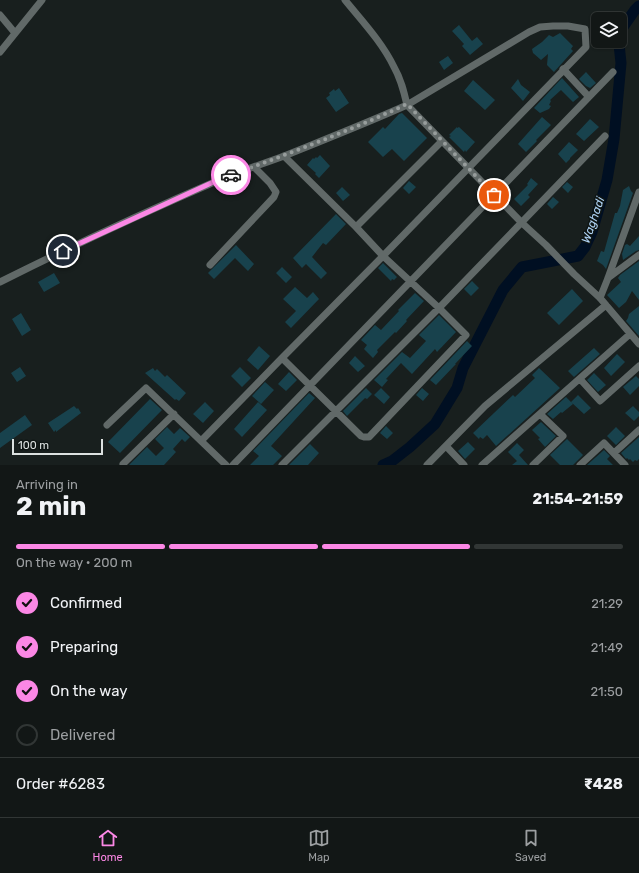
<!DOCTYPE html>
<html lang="en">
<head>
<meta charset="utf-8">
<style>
	:root { --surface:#121716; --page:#1f2423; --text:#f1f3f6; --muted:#9c9fa1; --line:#313635; --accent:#fb87e5 }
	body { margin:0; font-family:Rubik,sans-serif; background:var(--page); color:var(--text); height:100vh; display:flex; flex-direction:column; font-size:15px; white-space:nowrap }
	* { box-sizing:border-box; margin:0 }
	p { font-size:13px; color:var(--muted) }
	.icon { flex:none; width:22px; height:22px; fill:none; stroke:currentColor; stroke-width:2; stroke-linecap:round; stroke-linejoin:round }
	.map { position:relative; height:465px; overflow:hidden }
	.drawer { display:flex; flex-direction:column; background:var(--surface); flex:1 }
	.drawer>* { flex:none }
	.tools { position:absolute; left:591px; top:12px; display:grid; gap:8px }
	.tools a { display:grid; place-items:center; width:36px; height:36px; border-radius:6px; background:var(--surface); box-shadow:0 1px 3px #0004,0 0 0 1px var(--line); font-size:20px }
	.scale { position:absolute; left:12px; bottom:10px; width:91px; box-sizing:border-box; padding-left:4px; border:2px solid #dce1e0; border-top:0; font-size:11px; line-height:14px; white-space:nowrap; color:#dce1e0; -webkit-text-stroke:3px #0f1615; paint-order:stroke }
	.pin { position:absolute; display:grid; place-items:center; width:34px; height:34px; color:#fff; margin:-17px; border:2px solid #fff; border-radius:50%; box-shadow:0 1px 4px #0007 }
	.courier { position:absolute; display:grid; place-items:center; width:40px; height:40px; margin:-20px; border:3px solid #fb87e5; border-radius:50%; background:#fff; color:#222; box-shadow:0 1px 5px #0007 }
	.headline em { font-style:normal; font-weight:700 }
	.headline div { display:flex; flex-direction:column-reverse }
	.headline { display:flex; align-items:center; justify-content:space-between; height:68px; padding:0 16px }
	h1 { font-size:26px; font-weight:700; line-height:30px }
	.bar { display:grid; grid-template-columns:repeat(4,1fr); gap:6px 4px; align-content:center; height:48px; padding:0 16px }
	.bar i { height:5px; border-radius:3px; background:var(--line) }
	.bar .active { background:var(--accent) }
	.bar p { grid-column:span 4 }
	.line { display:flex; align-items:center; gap:10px; padding:0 16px; border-top:1px solid var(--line) }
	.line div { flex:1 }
	ol { padding:0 16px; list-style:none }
	li { display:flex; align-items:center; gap:12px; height:44px }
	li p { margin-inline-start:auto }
	li .icon { padding:4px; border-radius:50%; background:var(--accent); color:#111; stroke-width:4 }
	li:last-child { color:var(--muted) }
	li i { width:22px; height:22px; border:2px solid var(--line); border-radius:50% }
	.dock { display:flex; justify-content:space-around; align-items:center; height:56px; border-top:1px solid var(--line); background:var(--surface); font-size:11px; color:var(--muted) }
	.dock a { display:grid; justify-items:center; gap:2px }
	.dock .active { color:var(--accent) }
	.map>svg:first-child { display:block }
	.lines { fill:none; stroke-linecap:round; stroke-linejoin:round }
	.river { stroke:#000f22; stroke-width:11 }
	.building { fill:#18424d }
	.minor { stroke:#616968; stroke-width:7 }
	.done { stroke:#979d9c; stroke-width:4; stroke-dasharray:0 7.2 }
	.route { stroke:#fb87e5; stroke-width:5 }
	.labels { text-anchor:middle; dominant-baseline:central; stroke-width:3; stroke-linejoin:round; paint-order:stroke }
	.water-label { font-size:12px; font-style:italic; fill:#afd3f5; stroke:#0f1615 }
</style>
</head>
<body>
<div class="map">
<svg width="639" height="465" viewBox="0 0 639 465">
	<rect width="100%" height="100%" fill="#181f1e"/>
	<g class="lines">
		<!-- river -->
		<path class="river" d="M 383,465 L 392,461 L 410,447 L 435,424 L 457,388 L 463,368 L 503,290 L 522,267 L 578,256 L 585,247 L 592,232 L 607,180 L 614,139 L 621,63 L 619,44 L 623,27 L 635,10 L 639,6"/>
	</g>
	<!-- building -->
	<path class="building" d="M 459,25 L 472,41 L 477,37 L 483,44 L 470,55 L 462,46 L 464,44 L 452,31 Z
		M 560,33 L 573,46 L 571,49 L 573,51 L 554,72 L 547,65 L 548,54 L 541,60 L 533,53 L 532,49 L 542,42 L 549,35 L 553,37 Z
		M 448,56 L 453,63 L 444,70 L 439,62 Z
		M 586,72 L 596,83 L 590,88 L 586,86 L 579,79 Z
		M 562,78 L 579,97 L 573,102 L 561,90 L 550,100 L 551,101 L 549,105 L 551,106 L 549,109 L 540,113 L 534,108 Z
		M 518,79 L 521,85 L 530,92 L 523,101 L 511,88 Z
		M 473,80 L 495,100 L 485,110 L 464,91 Z
		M 339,88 L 349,103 L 336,112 L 326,98 L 330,95 L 329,93 L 334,89 L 335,91 Z
		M 402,113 L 427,138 L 404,161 L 392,149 L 383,157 L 368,142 L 383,127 L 385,129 L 399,114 Z
		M 542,117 L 551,125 L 536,140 L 537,141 L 526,152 L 518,144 Z
		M 590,119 L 599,127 L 584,141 L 576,134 Z
		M 457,127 L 457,128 L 459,127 L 475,142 L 466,152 L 465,150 L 464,152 L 449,137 L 451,136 L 449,135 Z
		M 569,142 L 578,150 L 570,158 L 570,159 L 566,163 L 558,154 Z
		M 320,155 L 330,166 L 319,178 L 315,174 L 316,173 L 307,165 L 313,158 L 314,159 L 316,157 L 317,158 Z
		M 531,178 L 538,184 L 528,195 L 530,197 L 521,206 L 514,199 L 528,185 L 527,184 Z
		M 409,181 L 416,187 L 409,194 L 403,188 Z
		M 567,182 L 573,187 L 568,193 L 562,187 Z
		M 629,186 L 631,191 L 633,193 L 606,269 L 603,265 L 597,261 L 601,251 L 604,252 L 615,213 L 617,213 L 620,206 L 623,190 Z
		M 342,187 L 350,195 L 343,201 L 336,193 Z
		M 553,197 L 559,202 L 552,209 L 547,204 Z
		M 336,214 L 346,224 L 326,245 L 323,243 L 312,257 L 327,273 L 321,279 L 306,264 L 302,268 L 293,258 Z
		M 639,236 L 639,250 L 636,251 L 623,260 L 622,254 L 625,245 L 627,244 L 630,246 Z
		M 236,245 L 254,264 L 248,271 L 235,258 L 214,279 L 208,273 Z
		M 639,261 L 639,300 L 632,291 L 626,302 L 619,308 L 607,295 L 621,282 L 618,278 L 620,275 Z
		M 383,263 L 397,277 L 394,280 L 392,279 L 391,281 L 378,268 Z
		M 282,267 L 292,277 L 286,283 L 276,273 Z
		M 54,273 L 60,283 L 44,292 L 38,282 Z
		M 472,281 L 479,288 L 471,296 L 464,289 Z
		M 295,287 L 307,298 L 313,292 L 319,299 L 291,328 L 285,322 L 296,311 L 283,299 Z
		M 572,289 L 583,301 L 559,325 L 547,313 Z
		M 415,293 L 424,301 L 406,320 L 407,321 L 396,333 L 395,332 L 377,350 L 378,352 L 373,358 L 364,349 L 367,345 L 361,340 L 375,325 L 381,330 L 399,311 L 398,310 Z
		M 639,306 L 639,336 L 626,321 L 628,318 L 629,314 Z
		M 21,313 L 31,330 L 22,336 L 12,319 Z
		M 439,315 L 456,332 L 437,352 L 435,349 L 412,374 L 401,363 L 386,379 L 388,380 L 382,387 L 374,380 L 402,352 L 410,358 L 426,341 L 419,335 Z
		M 467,341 L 472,346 L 455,364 L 456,364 L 436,385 L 430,380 Z
		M 259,346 L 270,356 L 258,370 L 247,360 Z
		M 594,348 L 600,354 L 574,377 L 568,371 Z
		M 617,354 L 625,362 L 611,376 L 604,368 Z
		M 355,356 L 365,366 L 358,372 L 349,363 Z
		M 20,367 L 26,376 L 17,382 L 11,373 Z
		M 240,367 L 251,378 L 242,387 L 231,376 Z
		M 153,368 L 155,371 L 157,369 L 165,377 L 167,375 L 186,393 L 179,401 L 176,399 L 175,400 L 145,373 Z
		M 539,368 L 560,388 L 496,446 L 487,435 L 483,439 L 480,437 L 479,439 L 473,433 L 513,395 L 515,397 L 535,378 L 532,375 Z
		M 289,372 L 297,380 L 286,391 L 278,384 Z
		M 594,373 L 606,385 L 598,392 L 587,380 Z
		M 636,376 L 639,379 L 639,386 L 630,395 L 623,387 Z
		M 265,382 L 274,390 L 261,404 L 252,396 Z
		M 366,388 L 372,394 L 367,399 L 365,398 L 347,416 L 343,411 Z
		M 381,388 L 390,397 L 384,404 L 374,395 Z
		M 422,388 L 429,394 L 423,401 L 416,395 Z
		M 309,393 L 315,398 L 271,446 L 282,456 L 273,465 L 250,465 L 259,456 L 253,451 Z
		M 578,395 L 591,408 L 584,414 L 571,402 Z
		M 566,397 L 573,404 L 562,413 L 561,412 L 553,419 L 547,414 Z
		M 150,399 L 162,410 L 120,453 L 108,442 Z
		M 205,402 L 214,411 L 203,423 L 193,414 Z
		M 258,402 L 267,410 L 242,437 L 234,429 Z
		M 74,406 L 77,409 L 78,408 L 81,413 L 56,432 L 56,430 L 54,432 L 48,423 Z
		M 633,406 L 639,412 L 639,416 L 634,421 L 625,413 Z
		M 25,415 L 32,425 L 0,448 L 0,433 Z
		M 541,422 L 556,436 L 545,447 L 538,439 L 540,438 L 532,430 Z
		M 386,426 L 393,433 L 387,439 L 380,433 Z
		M 167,427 L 174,434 L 180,428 L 190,437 L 185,442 L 182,439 L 173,449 L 176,452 L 164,465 L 129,465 L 147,447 L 156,456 L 164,448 L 155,439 Z
		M 616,427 L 625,436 L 616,445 L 607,436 Z
		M 639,437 L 639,459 L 637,461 L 635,460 L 633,462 L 630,459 L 629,460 L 627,458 L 626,459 L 621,453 Z
		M 567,439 L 583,455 L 573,465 L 560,465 L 550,455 Z
		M 468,442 L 475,449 L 465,459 L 458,451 Z
		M 517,443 L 524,450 L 519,455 L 528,465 L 512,465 L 517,461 L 508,452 Z
		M 310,444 L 319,453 L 308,465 L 289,465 Z
		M 604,450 L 610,456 L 607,459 L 613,465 L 587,465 Z"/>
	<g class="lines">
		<!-- minor -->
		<path class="minor" d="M 345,0 C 362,21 382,42 394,67 C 401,79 404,92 407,105 L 529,32 L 540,27 L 553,26 L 568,26 L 585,29 L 586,47 L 383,256 L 439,308 L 605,136
			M 0,15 L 15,33
			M 0,52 L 42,0
			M 563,69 L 589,97
			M 284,156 L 356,227
			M 210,265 L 274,197 L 276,192 L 270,183 L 254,167
			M 608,278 L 639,255
			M 0,282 C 72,246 145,212 219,180 C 240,171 263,164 284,156 C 326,139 367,123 407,105 L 522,223 L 546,245 L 574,274 L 600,298 L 639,344
			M 600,298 L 608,278 L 639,192
			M 282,358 L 383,256 L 356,227 L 442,141
			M 580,379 L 600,401 L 639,366
			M 107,425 L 146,388 L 226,465
			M 201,441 L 282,358 L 361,436 L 364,437 L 369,437 L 466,335 L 439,308 L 282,465
			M 446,446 L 464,465
			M 614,453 L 639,430
			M 123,464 L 174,414
			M 233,465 L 613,72
			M 427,465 L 485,406 L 606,305
			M 482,465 L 630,334
			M 533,465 L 563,436 L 540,414
			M 580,465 L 604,443 L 625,465"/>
	</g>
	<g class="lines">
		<!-- done -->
		<path class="done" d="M 231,175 C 290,153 350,131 407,104 L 494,195"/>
		<!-- route -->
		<path class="route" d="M 63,251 L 220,179 L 231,175"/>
	</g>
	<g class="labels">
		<!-- water labels -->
		<g class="water-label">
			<text transform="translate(593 220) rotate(-71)">Waghadi</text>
		</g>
	</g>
</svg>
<div class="tools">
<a><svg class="icon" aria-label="layers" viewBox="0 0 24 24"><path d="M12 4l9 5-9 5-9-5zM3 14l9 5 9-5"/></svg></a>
</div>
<div class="scale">100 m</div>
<div class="pin" style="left:494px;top:195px;background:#ea580c"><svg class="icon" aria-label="bag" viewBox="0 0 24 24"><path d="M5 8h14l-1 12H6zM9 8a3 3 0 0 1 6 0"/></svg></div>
<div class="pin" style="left:63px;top:251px;background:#1f2937"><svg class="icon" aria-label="home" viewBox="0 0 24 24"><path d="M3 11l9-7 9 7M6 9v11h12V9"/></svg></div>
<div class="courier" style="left:231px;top:175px"><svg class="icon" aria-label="car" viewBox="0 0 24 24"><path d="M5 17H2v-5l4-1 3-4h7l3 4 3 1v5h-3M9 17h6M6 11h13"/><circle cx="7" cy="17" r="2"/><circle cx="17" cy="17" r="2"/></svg></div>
</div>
<section class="drawer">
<div class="headline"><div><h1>2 min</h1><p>Arriving in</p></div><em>21:54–21:59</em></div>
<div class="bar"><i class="active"></i><i class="active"></i><i class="active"></i><i></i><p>On the way · 200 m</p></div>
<ol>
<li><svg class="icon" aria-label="check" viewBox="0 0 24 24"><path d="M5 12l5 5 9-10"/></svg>Confirmed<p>21:29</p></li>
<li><svg class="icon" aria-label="check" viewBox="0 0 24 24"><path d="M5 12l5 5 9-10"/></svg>Preparing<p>21:49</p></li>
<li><svg class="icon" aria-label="check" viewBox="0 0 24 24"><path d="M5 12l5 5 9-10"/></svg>On the way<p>21:50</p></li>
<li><i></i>Delivered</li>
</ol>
<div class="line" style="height:52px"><div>Order #6283</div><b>₹428</b></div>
</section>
<nav class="dock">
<a class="active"><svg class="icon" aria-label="home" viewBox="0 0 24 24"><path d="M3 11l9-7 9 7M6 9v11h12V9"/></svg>Home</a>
<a><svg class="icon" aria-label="map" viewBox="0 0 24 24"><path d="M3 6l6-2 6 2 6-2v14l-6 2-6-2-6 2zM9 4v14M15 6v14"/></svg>Map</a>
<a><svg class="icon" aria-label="saved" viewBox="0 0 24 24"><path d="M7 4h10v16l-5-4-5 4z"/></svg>Saved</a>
</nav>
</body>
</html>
